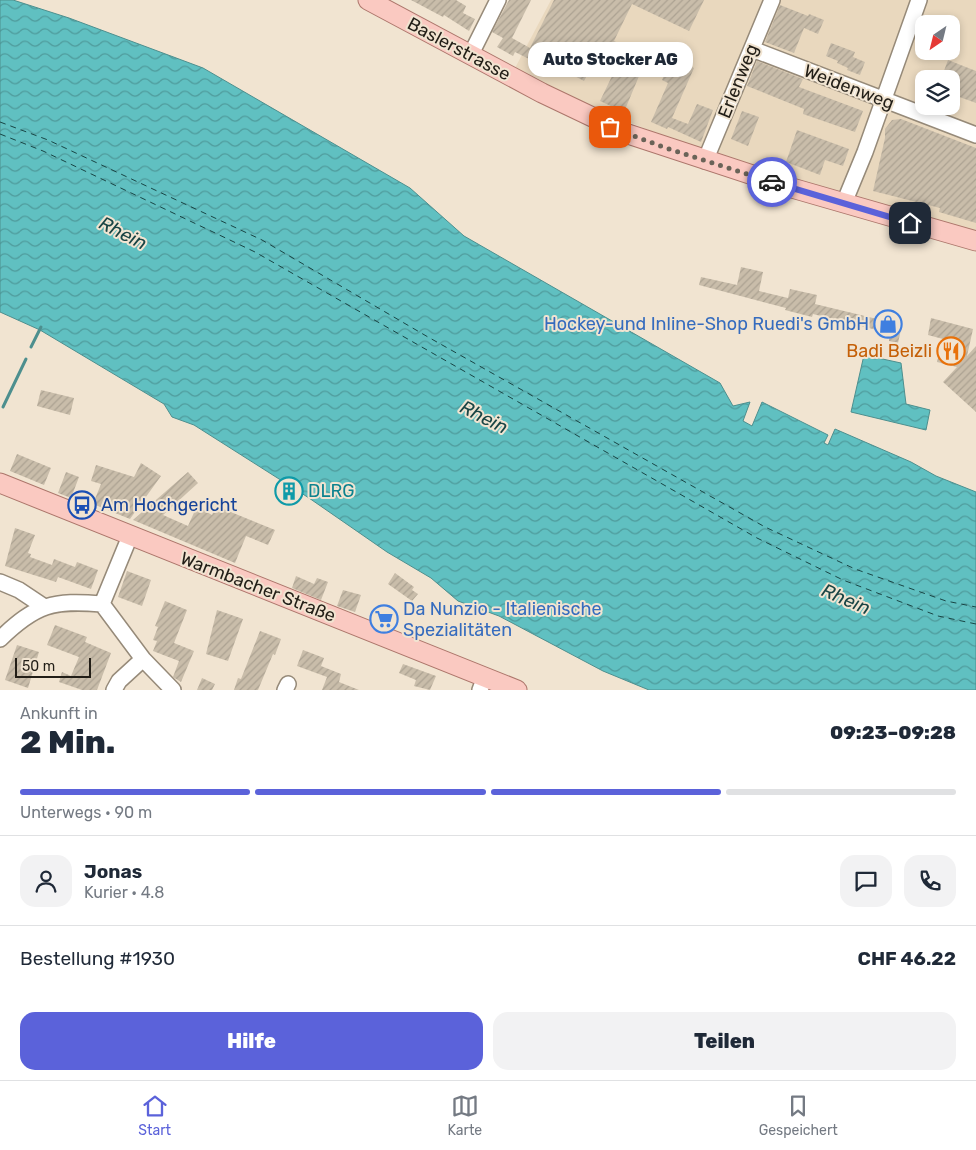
<!DOCTYPE html>
<html lang="de">
<head>
<meta charset="utf-8">
<style>
	:root { --surface:#fff; --page:#f2f2f3; --text:#1f2937; --muted:#747a83; --line:#e0e1e3; --accent:#5b62da }
	body { margin:0; font-family:Rubik,sans-serif; background:var(--page); color:var(--text); height:100vh; display:flex; flex-direction:column; font-size:19px; white-space:nowrap }
	* { box-sizing:border-box; margin:0 }
	p { font-size:16px; color:var(--muted) }
	.icon { flex:none; width:28px; height:28px; fill:none; stroke:currentColor; stroke-width:2; stroke-linecap:round; stroke-linejoin:round }
	.map { position:relative; height:690px; overflow:hidden }
	.panel { display:flex; flex-direction:column; background:var(--surface); flex:1 }
	.panel>* { flex:none }
	.needle { width:32px; rotate:215deg }
	.fabs { position:absolute; left:915px; top:15px; display:grid; gap:10px }
	.fabs a { display:grid; place-items:center; width:45px; height:45px; border-radius:10px; background:var(--surface); box-shadow:0 2px 8px #0003; font-size:25px }
	.scale { position:absolute; left:15px; bottom:12px; width:76px; box-sizing:border-box; padding-left:5px; border:2px solid #221e17; border-top:0; font-size:14px; line-height:18px; white-space:nowrap; color:#221e17; -webkit-text-stroke:4px #f1e4d1; paint-order:stroke }
	.pin { position:absolute; display:grid; place-items:center; width:42px; height:42px; color:#fff; margin:-21px; border-radius:10px; box-shadow:0 2px 8px #0006 }
	.courier { position:absolute; display:grid; place-items:center; width:50px; height:50px; margin:-25px; border:4px solid #5b62da; border-radius:50%; background:#fff; color:#222; box-shadow:0 1px 6px #0007 }
	.bubble { position:absolute; height:35px; border-radius:15px; background:var(--surface); box-shadow:0 2px 8px #0003; font-size:16px; font-weight:800; line-height:35px; text-align:center }
	.overview em { font-style:normal; font-weight:800 }
	.overview div { display:flex; flex-direction:column-reverse }
	.overview { display:flex; align-items:center; justify-content:space-between; height:85px; padding:0 20px }
	h1 { font-size:32px; font-weight:800; line-height:38px }
	.bar { display:grid; grid-template-columns:repeat(4,1fr); gap:8px 5px; align-content:center; height:60px; padding:0 20px }
	.bar i { height:6px; border-radius:4px; background:var(--line) }
	.bar .active { background:var(--accent) }
	.bar p { grid-column:span 4 }
	.line { display:flex; align-items:center; gap:12px; padding:0 20px; border-top:1px solid var(--line) }
	.line div { flex:1 }
	.round { display:grid; place-items:center; flex:none; width:52px; height:52px; border-radius:15px; background:var(--page) }
	.action { display:flex; gap:10px; margin-top:auto; padding:10px 20px }
	.action a { flex:1; height:58px; border-radius:15px; background:var(--accent); color:#fff; font-size:20px; font-weight:800; line-height:58px; text-align:center }
	.action a+a { background:var(--page); color:var(--text) }
	.menu { display:flex; justify-content:space-around; align-items:center; height:70px; border-top:1px solid var(--line); background:var(--surface); font-size:14px; color:var(--muted) }
	.menu a { display:grid; justify-items:center; gap:2px }
	.menu .active { color:var(--accent) }
	.map>svg:first-child { display:block }
	.built { fill:#e9d8be; fill-rule:evenodd }
	.water { fill:url(#water-waves); stroke:#4d8f8e }
	.lines { fill:none; stroke-linecap:round; stroke-linejoin:round }
	.stream { stroke:#4d8f8e; stroke-width:3 }
	.ferry { stroke:#194545; stroke-width:1; stroke-dasharray:6 5; stroke-linecap:butt }
	.building { fill:url(#building-hatch) }
	.minor-casing { stroke:#968a79; stroke-width:18 }
	.major-casing { stroke:#ac766b; stroke-width:21 }
	.minor { stroke:#fff; stroke-width:15 }
	.major { stroke:#fac9c1; stroke-width:19 }
	.done { stroke:#6a6358; stroke-width:5; stroke-dasharray:0 9 }
	.route { stroke:#5b62da; stroke-width:6 }
	.labels { text-anchor:middle; dominant-baseline:central; stroke-width:4; stroke-linejoin:round; paint-order:stroke }
	.street-label { font-size:18px; fill:#221e17; stroke:#f1e4d1 }
	.shop-label { font-size:18px; fill:#366cbe; stroke:#f1e4d1; text-anchor:end }
	.food-label { font-size:18px; fill:#c56008; stroke:#f1e4d1; text-anchor:end }
	.culture-label { font-size:18px; fill:#0d838f; stroke:#f1e4d1; text-anchor:start }
	.transit-label { font-size:18px; fill:#164399; stroke:#f1e4d1; text-anchor:start }
	.water-label { font-size:19px; font-style:italic; fill:#194545; stroke:#f1e4d1 }
</style>
</head>
<body>
<div class="map">
<svg width="976" height="690" viewBox="0 0 976 690">
	<defs>
		<pattern id="water-waves" width="16" height="10" patternUnits="userSpaceOnUse" patternTransform="scale(1.25)"><rect width="16" height="10" fill="#60c0c1"/><path d="M0 5q4-4 8 0t8 0" fill="none" stroke="#4f9b9c"/></pattern>
		<pattern id="building-hatch" width="6" height="6" patternUnits="userSpaceOnUse" patternTransform="scale(1.25)"><rect width="6" height="6" fill="#c9bdaa"/><path d="M-1 1l2-2M0 6l6-6M5 7l2-2" fill="none" stroke="#aca292"/></pattern>
	</defs>
	<rect width="100%" height="100%" fill="#f1e4d1"/>
	<!-- built -->
	<path class="built" d="M 551,0 L 976,0 L 976,233 L 724,160 L 581,103 L 514,70 ZM 924,24 L 951,24 L 951,51 L 924,51 ZM 924,79 L 951,79 L 951,106 L 924,106 Z"/>
	<!-- water -->
	<path class="water" d="M 0,0 L 13,0 L 69,18 L 203,68 L 410,188 L 464,236 L 720,383 L 733,406 L 750,402 L 743,421 L 752,426 L 762,402 L 828,435 L 824,443 L 828,445 L 835,429 L 911,462 L 936,476 L 976,492 L 976,690 L 649,690 L 603,671 L 499,616 L 458,601 L 431,578 L 387,552 L 309,498 L 194,425 L 172,417 L 164,404 L 40,330 L 0,312 Z
		M 864,355 L 901,363 L 906,404 L 930,410 L 926,430 L 851,412 Z"/>
	<g class="lines">
		<!-- stream -->
		<path class="stream" d="M 31,347 L 41,327
			M 3,407 L 26,359"/>
		<!-- ferry -->
		<path class="ferry" d="M 0,122 L 48,140 L 262,240 L 428,337 L 765,527 L 855,569 L 946,601 L 976,607
			M 0,134 L 43,151 L 255,252 L 757,538 L 843,580 L 938,616 L 976,624"/>
	</g>
	<!-- building -->
	<path class="building" d="M 411,0 L 456,0 L 466,6 L 463,13 L 475,19 L 469,31 L 444,15 L 443,17 Z
		M 509,0 L 531,0 L 512,38 L 530,48 L 554,0 L 704,0 L 689,31 L 632,4 L 614,41 L 647,57 L 624,112 L 600,101 L 612,76 L 609,75 L 616,62 L 599,53 L 584,81 L 550,63 L 547,68 L 515,52 L 513,56 L 497,47 L 503,38 L 492,32 Z
		M 780,5 L 808,16 L 809,14 L 824,20 L 818,34 L 804,28 L 794,53 L 765,42 Z
		M 831,43 L 855,52 L 853,57 L 865,62 L 860,75 L 847,70 L 848,68 L 837,63 L 838,61 L 826,56 Z
		M 672,58 L 694,68 L 672,118 L 688,124 L 697,104 L 713,110 L 701,142 L 668,127 L 667,129 L 651,122 L 668,83 L 662,80 Z
		M 948,60 L 976,71 L 976,103 L 951,94 L 951,79 L 941,79 Z
		M 757,61 L 803,79 L 799,87 L 863,111 L 855,132 L 803,114 L 804,109 L 747,86 Z
		M 742,111 L 759,117 L 748,146 L 731,139 Z
		M 901,119 L 976,148 L 976,223 L 939,212 L 940,208 L 873,191 L 885,138 L 885,129 L 892,120 Z
		M 797,130 L 849,149 L 843,166 L 825,160 L 820,175 L 786,162 Z
		M 741,267 L 763,272 L 759,291 L 788,298 L 790,289 L 817,295 L 815,304 L 902,325 L 898,343 L 889,341 L 889,333 L 813,314 L 812,317 L 785,310 L 786,308 L 699,285 L 701,277 L 737,285 Z
		M 931,318 L 973,329 L 967,356 L 976,346 L 976,412 L 943,382 L 957,367 L 937,362 L 943,339 L 928,335 Z
		M 41,390 L 74,398 L 70,415 L 37,406 Z
		M 17,454 L 51,468 L 44,485 L 10,471 Z
		M 141,463 L 161,476 L 130,519 L 93,504 L 101,484 L 91,481 L 96,465 L 134,477 Z
		M 66,472 L 79,477 L 71,498 L 58,493 Z
		M 188,472 L 198,483 L 163,515 L 188,526 L 197,506 L 212,515 L 216,506 L 275,530 L 268,545 L 246,536 L 235,563 L 133,520 Z
		M 291,478 L 301,484 L 289,501 L 281,495 Z
		M 15,528 L 35,535 L 28,553 L 31,554 L 30,557 L 52,565 L 54,559 L 75,567 L 77,562 L 98,570 L 91,589 L 58,577 L 56,582 L 5,566 Z
		M 127,571 L 151,580 L 142,606 L 118,597 Z
		M 395,573 L 414,587 L 412,590 L 418,594 L 412,601 L 388,584 Z
		M 296,576 L 314,584 L 317,578 L 328,582 L 321,600 L 292,588 Z
		M 343,590 L 361,595 L 355,612 L 337,606 Z
		M 165,601 L 187,610 L 174,643 L 194,651 L 181,682 L 173,677 L 179,661 L 153,651 L 157,641 L 153,640 L 158,627 L 155,626 Z
		M 217,610 L 243,619 L 228,661 L 206,654 Z
		M 55,625 L 87,637 L 85,642 L 111,653 L 97,690 L 82,690 L 59,682 L 62,672 L 71,676 L 79,657 L 47,645 Z
		M 260,631 L 281,639 L 275,655 L 273,654 L 258,690 L 234,690 L 238,678 L 241,679 Z
		M 17,645 L 39,652 L 28,688 L 5,680 Z
		M 303,650 L 324,658 L 321,666 L 341,674 L 339,682 L 359,690 L 322,690 L 327,677 L 297,666 Z
		M 403,664 L 436,676 L 430,690 L 414,686 L 416,680 L 399,673 Z
		M 202,678 L 215,684 L 212,690 L 197,690 Z"/>
	<g class="lines">
		<!-- minor casing -->
		<g class="minor-casing">
			<path id="minor" d="M 752,49 L 976,135
				M 471,54 L 498,0
				M 705,161 L 772,0
				M 844,203 L 865,152 L 919,0
				M 130,536 L 102,604 L 143,659 L 173,690
				M 0,582 L 19,590 L 43,606
				M 0,639 C 36,604 53,600 102,604
				M 114,690 L 119,681 L 143,659
				M 285,690 L 288,684
				M 480,690 L 485,677"/>
		</g>
		<!-- major casing -->
		<g class="major-casing">
			<path id="major" d="M 368,0 L 542,93 L 628,134 L 792,188 L 976,241
				M 0,483 L 517,690"/>
		</g>
		<!-- minor -->
		<use href="#minor" class="minor"/>
		<!-- major -->
		<use href="#major" class="major"/>
	</g>
	<g class="lines">
		<!-- done -->
		<path class="done" d="M 610,127 L 666,148 L 772,182"/>
		<!-- route -->
		<path class="route" d="M 772,182 L 910,223"/>
	</g>
	<!-- icons -->
	<defs>
		<g id="shop-ring" transform="scale(1.4375)"><circle r="9.5" fill="#f1e4d1" stroke="#3f7fe0" stroke-width="1.5"/><path d="M-5-2.5h2.3a2.7 3.5 0 0 1 5.4 0H5L5.5 6h-11ZM-1.5-2.5h3a1.5 2.3 0 0 0-3 0Z" fill="#3f7fe0"/></g>
		<g id="restaurant-ring" transform="scale(1.4375)"><circle r="9.5" fill="#f1e4d1" stroke="#e8710a" stroke-width="1.5"/><path d="M-5-6h1v4h1v-4h1v4h1v-4h1v5L-1.5 .5V6h-2V.5L-5-1ZM5-6V6H3V1.5H1.5Q1.5-4 5-6Z" fill="#e8710a"/></g>
		<g id="building-ring" transform="scale(1.4375)"><circle r="9.5" fill="#f1e4d1" stroke="#0f9aa8" stroke-width="1.5"/><path d="M-4-6H4V6H1V3H-1V6H-4ZM-2.5-4.3h1.7v1.8h-1.7ZM.8-4.3h1.7v1.8H.8ZM-2.5-1h1.7V.8h-1.7ZM.8-1h1.7V.8H.8Z" fill="#0f9aa8"/></g>
		<g id="bus-ring" transform="scale(1.4375)"><circle r="9.5" fill="#f1e4d1" stroke="#1a4fb4" stroke-width="1.5"/><path d="M-5-6H5V4H4V6H2V4H-2V6H-4V4H-5ZM-3.5-4V0h7V-4ZM-3.5 1.2v1.5H-2V1.2ZM2 1.2v1.5H3.5V1.2Z" fill="#1a4fb4"/></g>
		<g id="supermarket-ring" transform="scale(1.4375)"><circle r="9.5" fill="#f1e4d1" stroke="#3f7fe0" stroke-width="1.5"/><path d="M-6-5.5h2.5l.6 2H6L4.5 2H-2.5L-4.4-4H-6ZM-1.5 3.2a1.3 1.3 0 1 0 .1 0ZM3 3.2a1.3 1.3 0 1 0 .1 0Z" fill="#3f7fe0"/></g>
	</defs>
	<g fill-rule="evenodd">
		<use href="#shop-ring" x="888" y="324"/>
		<use href="#restaurant-ring" x="951" y="351"/>
		<use href="#building-ring" x="289" y="491"/>
		<use href="#bus-ring" x="82" y="505"/>
		<use href="#supermarket-ring" x="384" y="619"/>
	</g>
	<g class="labels">
		<!-- street labels -->
		<g class="street-label">
			<text transform="translate(459 49) rotate(28)">Baslerstrasse</text>
			<text transform="translate(738 81) rotate(-68)">Erlenweg</text>
			<text transform="translate(849 87) rotate(21)">Weidenweg</text>
			<text transform="translate(258 587) rotate(21)">Warmbacher Straße</text>
		</g>
		<!-- shop labels -->
		<g class="shop-label">
			<text x="869" y="324">Hockey-und Inline-Shop Ruedi's GmbH</text>
			<text x="403" y="609" text-anchor="start">Da Nunzio - Italienische<tspan x="403" dy="21">Spezialitäten</tspan></text>
		</g>
		<!-- food labels -->
		<g class="food-label">
			<text x="932" y="351">Badi Beizli</text>
		</g>
		<!-- culture labels -->
		<g class="culture-label">
			<text x="308" y="491">DLRG</text>
		</g>
		<!-- transit labels -->
		<g class="transit-label">
			<text x="101" y="505">Am Hochgericht</text>
		</g>
		<!-- water labels -->
		<g class="water-label">
			<text transform="translate(123 233) rotate(27)">Rhein</text>
			<text transform="translate(484 417) rotate(27)">Rhein</text>
			<text transform="translate(846 599) rotate(23)">Rhein</text>
		</g>
	</g>
</svg>
<div class="fabs">
<a><svg class="needle" viewBox="-14 -14 28 28"><path d="M0-13l5 13h-10z" fill="#e53935"/><path d="M0 13l5-13h-10z" fill="#747a83"/></svg></a>
<a><svg class="icon" aria-label="layers" viewBox="0 0 24 24"><path d="M12 4l9 5-9 5-9-5zM3 14l9 5 9-5"/></svg></a>
</div>
<div class="scale">50 m</div>
<div class="pin" style="left:610px;top:127px;background:#ea580c"><svg class="icon" aria-label="bag" viewBox="0 0 24 24"><path d="M5 8h14l-1 12H6zM9 8a3 3 0 0 1 6 0"/></svg></div>
<div class="pin" style="left:910px;top:223px;background:#1f2937"><svg class="icon" aria-label="home" viewBox="0 0 24 24"><path d="M3 11l9-7 9 7M6 9v11h12V9"/></svg></div>
<div class="courier" style="left:772px;top:182px"><svg class="icon" aria-label="car" viewBox="0 0 24 24"><path d="M5 17H2v-5l4-1 3-4h7l3 4 3 1v5h-3M9 17h6M6 11h13"/><circle cx="7" cy="17" r="2"/><circle cx="17" cy="17" r="2"/></svg></div>
<div class="bubble" style="left:528px;top:42px;width:165px">Auto Stocker AG</div>
</div>
<section class="panel">
<div class="overview"><div><h1>2 Min.</h1><p>Ankunft in</p></div><em>09:23–09:28</em></div>
<div class="bar"><i class="active"></i><i class="active"></i><i class="active"></i><i></i><p>Unterwegs · 90 m</p></div>
<div class="line" style="height:90px"><a class="round"><svg class="icon" aria-label="person" viewBox="0 0 24 24"><circle cx="12" cy="8" r="4"/><path d="M4 21q1-7 8-7t8 7"/></svg></a><div><b>Jonas</b><p>Kurier · 4.8</p></div><a class="round"><svg class="icon" aria-label="chat" viewBox="0 0 24 24"><path d="M4 5h16v11H9l-5 4z"/></svg></a><a class="round"><svg class="icon" aria-label="phone" viewBox="0 0 24 24"><path d="M5 4h4l2 5-3 2q2 4 5 5l2-3 5 2v4C11 20 4 13 5 4z"/></svg></a></div>
<div class="line" style="height:65px"><div>Bestellung #1930</div><b>CHF 46.22</b></div>
<div class="action"><a>Hilfe</a><a>Teilen</a></div>
</section>
<nav class="menu">
<a class="active"><svg class="icon" aria-label="home" viewBox="0 0 24 24"><path d="M3 11l9-7 9 7M6 9v11h12V9"/></svg>Start</a>
<a><svg class="icon" aria-label="map" viewBox="0 0 24 24"><path d="M3 6l6-2 6 2 6-2v14l-6 2-6-2-6 2zM9 4v14M15 6v14"/></svg>Karte</a>
<a><svg class="icon" aria-label="saved" viewBox="0 0 24 24"><path d="M7 4h10v16l-5-4-5 4z"/></svg>Gespeichert</a>
</nav>
</body>
</html>
